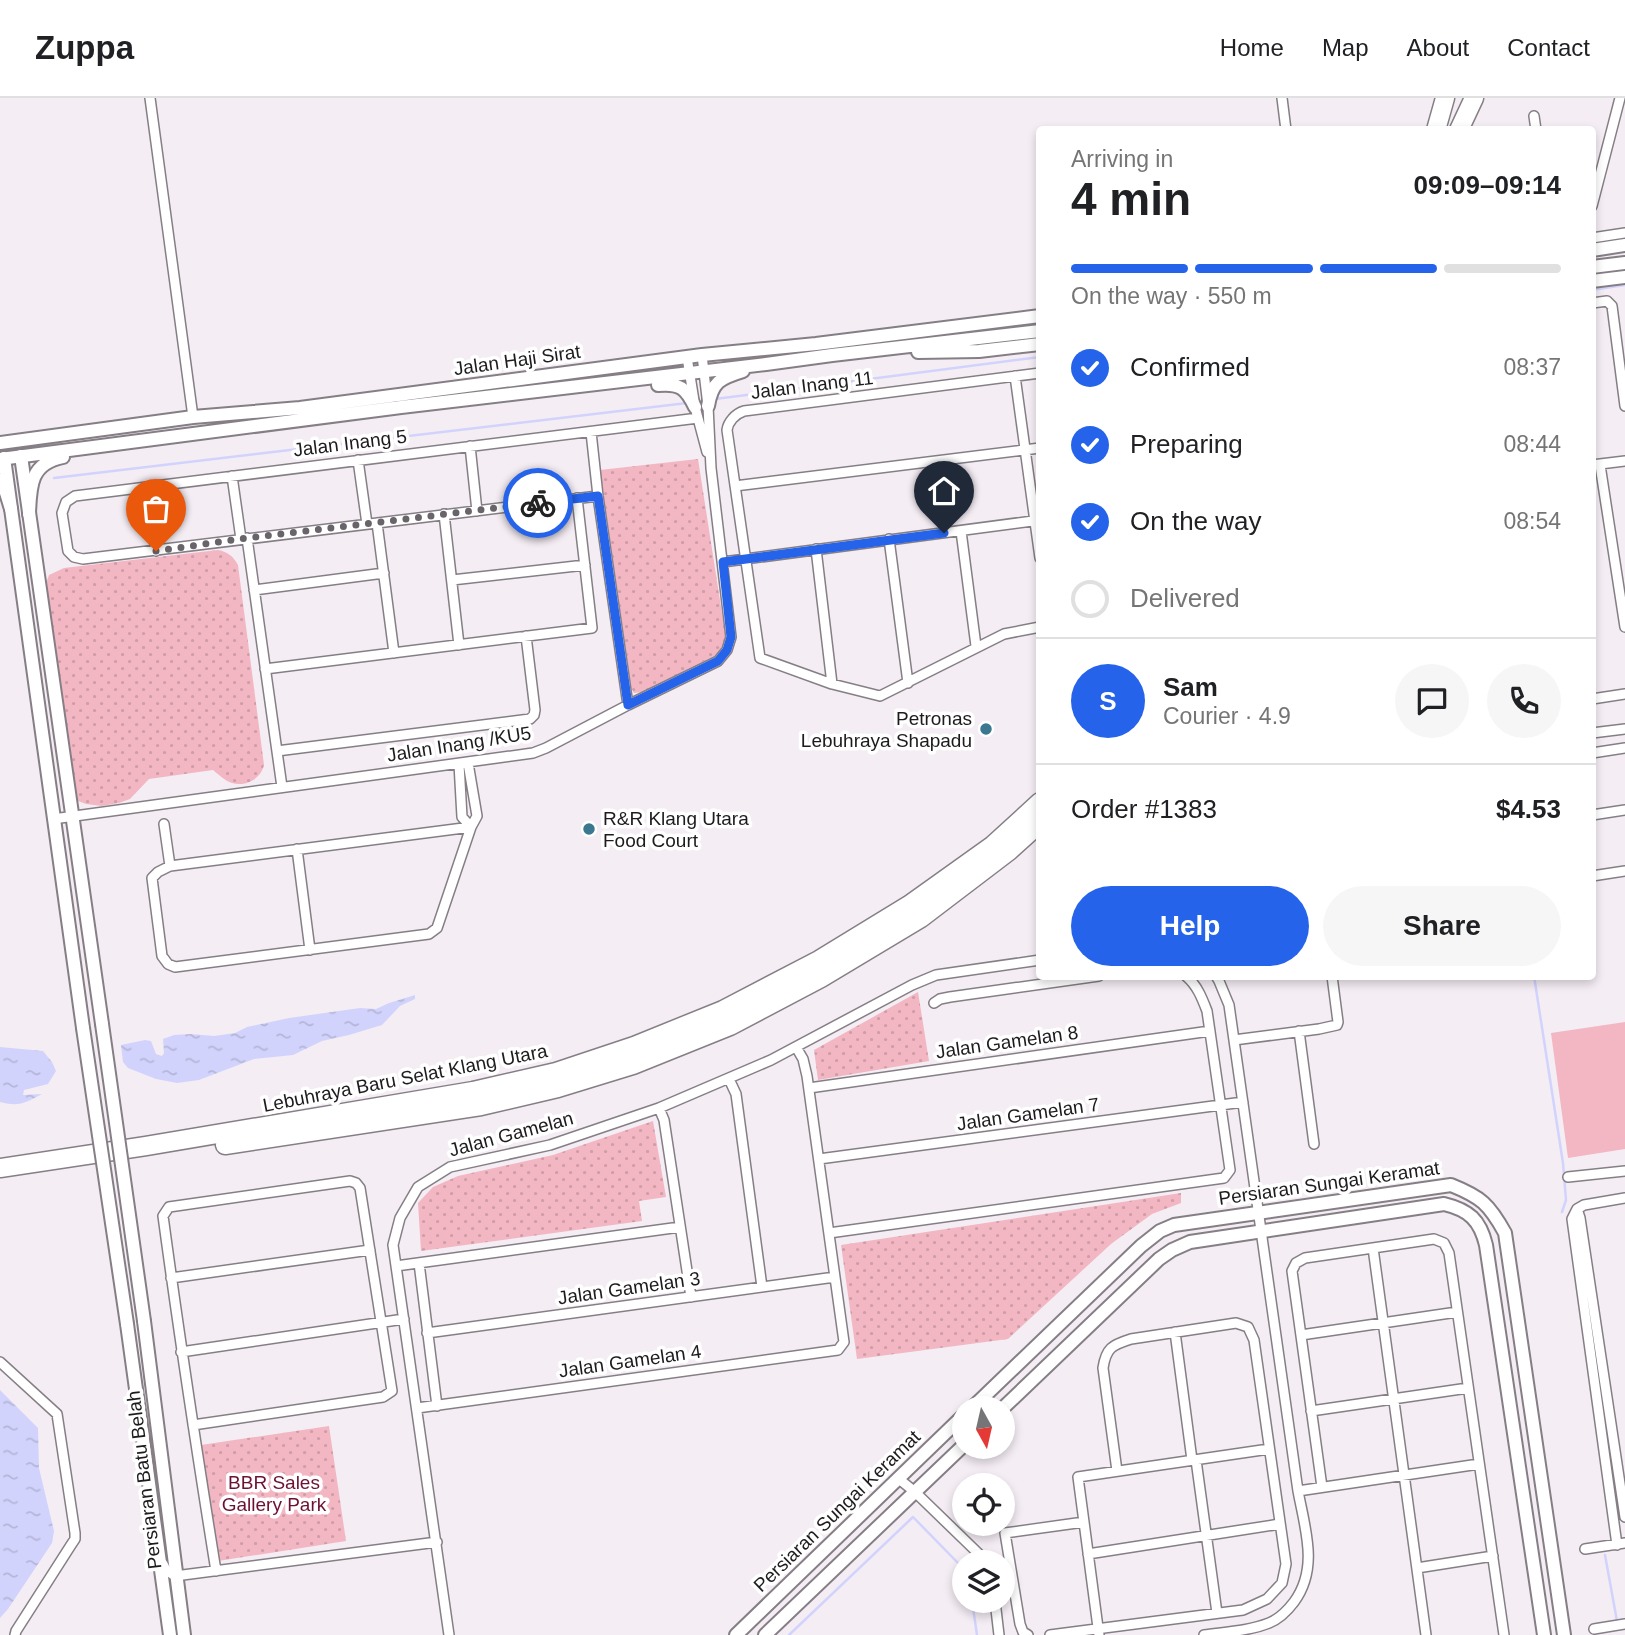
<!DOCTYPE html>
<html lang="en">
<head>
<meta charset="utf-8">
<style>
	:root { --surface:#fff; --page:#f6f6f6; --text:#202124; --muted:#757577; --line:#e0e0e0; --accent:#2563eb }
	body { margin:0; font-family:Helvetica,sans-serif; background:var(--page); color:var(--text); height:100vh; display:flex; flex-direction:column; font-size:26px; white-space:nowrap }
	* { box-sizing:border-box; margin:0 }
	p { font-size:23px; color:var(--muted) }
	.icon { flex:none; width:38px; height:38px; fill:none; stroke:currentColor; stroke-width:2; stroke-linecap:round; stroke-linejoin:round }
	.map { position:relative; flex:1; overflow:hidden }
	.panel { position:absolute; left:1036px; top:28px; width:560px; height:854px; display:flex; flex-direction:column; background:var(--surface); border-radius:7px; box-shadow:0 4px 10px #0003 }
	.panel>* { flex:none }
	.needle { width:46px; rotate:172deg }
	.fabs { position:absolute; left:952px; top:1298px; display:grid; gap:14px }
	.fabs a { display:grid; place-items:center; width:63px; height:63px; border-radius:50%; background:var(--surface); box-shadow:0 4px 10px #0003; font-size:35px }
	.pin { position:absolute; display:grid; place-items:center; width:60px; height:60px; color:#fff; margin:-72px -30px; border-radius:50% 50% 50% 0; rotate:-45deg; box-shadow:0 0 7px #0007 }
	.pin .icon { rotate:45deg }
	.courier { position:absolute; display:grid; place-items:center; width:70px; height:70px; margin:-35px; border:5px solid #2563eb; border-radius:50%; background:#fff; color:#222; box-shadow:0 2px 9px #0007 }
	.headline em { font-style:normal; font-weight:600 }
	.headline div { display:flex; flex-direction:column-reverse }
	.headline { display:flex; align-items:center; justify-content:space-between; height:119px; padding:0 35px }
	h1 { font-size:46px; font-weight:600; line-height:52px }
	.bar { display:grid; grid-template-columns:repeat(4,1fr); gap:10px 7px; align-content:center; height:84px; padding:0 35px }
	.bar i { height:9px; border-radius:5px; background:var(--line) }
	.bar .current { background:var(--accent) }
	.bar p { grid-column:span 4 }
	.line { display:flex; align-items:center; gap:18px; padding:0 35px; border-top:2px solid var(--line) }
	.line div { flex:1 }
	.round { display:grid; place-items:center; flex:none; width:74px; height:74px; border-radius:37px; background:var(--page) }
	ol { padding:0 35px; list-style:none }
	li { display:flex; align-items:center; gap:21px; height:77px }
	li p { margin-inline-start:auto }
	li .icon { padding:7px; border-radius:50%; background:var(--accent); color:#fff; stroke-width:4 }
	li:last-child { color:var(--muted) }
	li i { width:38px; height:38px; border:4px solid var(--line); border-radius:50% }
	.action { display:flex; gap:14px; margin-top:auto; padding:14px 35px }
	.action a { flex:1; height:80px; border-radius:42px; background:var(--accent); color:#fff; font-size:28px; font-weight:600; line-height:80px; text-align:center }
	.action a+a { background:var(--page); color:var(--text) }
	header { display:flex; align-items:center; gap:42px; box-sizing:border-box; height:98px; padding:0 35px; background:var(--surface); border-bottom:2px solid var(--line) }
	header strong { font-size:33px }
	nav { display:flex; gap:38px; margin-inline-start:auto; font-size:24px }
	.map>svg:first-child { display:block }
	.green { fill:#f2b7c3 }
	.park { fill:url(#park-dots) }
	.water { fill:url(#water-ripples) }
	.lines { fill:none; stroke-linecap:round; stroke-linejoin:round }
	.stream { stroke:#d2d3fc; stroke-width:2.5 }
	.minor-casing { stroke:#857f85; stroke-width:12 }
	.tertiary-casing { stroke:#857f85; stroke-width:16 }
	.secondary-casing { stroke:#857f85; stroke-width:16 }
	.motorway-casing { stroke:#857f85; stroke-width:21 }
	.minor { stroke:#fff; stroke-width:9 }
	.tertiary { stroke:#fff; stroke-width:12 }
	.secondary { stroke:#fff; stroke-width:12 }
	.motorway { stroke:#fff; stroke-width:18 }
	.tertiary-bridge-casing { stroke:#857f85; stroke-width:16; stroke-linecap:butt }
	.tertiary-bridge { stroke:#fff; stroke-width:12 }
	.done { stroke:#696469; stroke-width:7; stroke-dasharray:0 12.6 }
	.route { stroke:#2563eb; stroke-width:9 }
	.poi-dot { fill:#3b788f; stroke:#fff; stroke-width:2.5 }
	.labels { text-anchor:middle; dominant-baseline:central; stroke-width:7; stroke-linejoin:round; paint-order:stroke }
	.street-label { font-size:19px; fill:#1e1b1e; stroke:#fff }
	.poi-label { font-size:19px; fill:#1e1b1e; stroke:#fff; text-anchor:end }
	.park-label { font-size:19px; fill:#6c1132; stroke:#fff }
</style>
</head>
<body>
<header>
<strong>Zuppa</strong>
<nav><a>Home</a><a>Map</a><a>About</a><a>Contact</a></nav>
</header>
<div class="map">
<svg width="1625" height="1537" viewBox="0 0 1625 1537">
	<defs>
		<pattern id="park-dots" width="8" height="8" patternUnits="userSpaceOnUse" patternTransform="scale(1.75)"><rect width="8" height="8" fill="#f2b7c3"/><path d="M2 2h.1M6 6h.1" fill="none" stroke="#cf9da7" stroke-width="1.8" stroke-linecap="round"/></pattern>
		<pattern id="water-ripples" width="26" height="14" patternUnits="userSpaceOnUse" patternTransform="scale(1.75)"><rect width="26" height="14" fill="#d2d3fc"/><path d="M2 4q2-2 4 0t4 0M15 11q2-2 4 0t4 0" fill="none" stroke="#b4b5d8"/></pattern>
	</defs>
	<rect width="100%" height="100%" fill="#f4edf4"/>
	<!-- green -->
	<path class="green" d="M 1625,924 L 1625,1051 L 1568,1060 L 1551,935 Z"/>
	<!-- park -->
	<path class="park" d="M 698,361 L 726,541 L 722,552 L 714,558 L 643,594 L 634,595 L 631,590 L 600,372 Z
		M 218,452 C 228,454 233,458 238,467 L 264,667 C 261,681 245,689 232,685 C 225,683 218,676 213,672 L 149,681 L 130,701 L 119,705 L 102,708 L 86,706 L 78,703 L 74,698 L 44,491 L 49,477 L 64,470 Z
		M 918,894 L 929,963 L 818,982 L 814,952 Z
		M 653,1023 L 666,1099 L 639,1103 L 642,1123 L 421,1153 L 418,1105 L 433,1089 L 458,1078 L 553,1057 Z
		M 1181,1095 L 1181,1105 L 1152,1116 L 1111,1146 L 1008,1241 L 857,1261 L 841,1147 Z
		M 329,1328 L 346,1443 L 218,1463 L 201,1347 Z"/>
	<!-- water -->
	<path class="water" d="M 415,897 L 415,901 L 400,908 L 382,927 L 349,937 L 322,943 L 293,957 L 254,961 L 199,982 L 177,985 L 156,981 L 128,970 L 123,964 L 121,947 L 145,942 L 151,943 L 156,956 L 162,958 L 164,955 L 163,941 L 174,937 L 191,936 L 214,938 L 235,935 L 247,929 L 289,920 L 360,910 L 376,911 L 389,905 Z
		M 0,949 L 43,953 L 52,964 L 56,973 L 48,986 L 24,992 L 23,997 L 42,996 C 25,1005 20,1009 0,1004 Z
		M 0,1292 L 38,1330 L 39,1370 L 54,1433 L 52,1445 L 8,1511 L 0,1520 Z"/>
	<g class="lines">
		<!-- stream -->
		<path class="stream" d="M 1592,192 L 1625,187
			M 715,301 L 1040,259
			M 54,380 L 687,305
			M 1534,878 L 1563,1065 L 1566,1102 L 1562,1114
			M 1605,1457 L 1617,1523
			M 972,1503 L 977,1537
			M 789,1537 L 913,1419 L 959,1466 L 964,1474"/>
		<!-- minor casing -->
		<g class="minor-casing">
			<path id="minor" d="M 150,0 L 193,319
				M 1282,0 L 1286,32
				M 1534,18 L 1536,32
				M 1592,108 L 1620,0
				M 1592,140 L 1625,135
				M 1592,205 L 1607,203 L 1612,208 L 1625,308
				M 687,259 L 695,309 L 707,354
				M 1040,275 L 744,313 C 735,316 728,324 727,332 L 760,560 L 832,586 L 880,598 L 1004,536 L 1040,529
				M 1015,278 L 1040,460
				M 591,334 L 598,398 L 628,607
				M 470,348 L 477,413
				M 358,362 L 367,426
				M 1592,367 L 1625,363
				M 1600,367 L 1625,529
				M 232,378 L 241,441
				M 735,388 L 1040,350
				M 146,389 L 156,453
				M 598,398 L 83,461 L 74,459 L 68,453 L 62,415 L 66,404 L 75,398 L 698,320
				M 444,416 L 459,547
				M 377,425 L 394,555
				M 961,433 L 976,548
				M 247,440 L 282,689
				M 889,441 L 908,585
				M 816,451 L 832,586
				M 723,464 L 1040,422
				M 452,482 L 585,467
				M 254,492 L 384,475
				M 265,571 L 592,530 L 577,400
				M 1592,601 L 1625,596
				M 1592,635 L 1625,631
				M 277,653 L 530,621 L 534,617 L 535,612 L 526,538
				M 1592,655 L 1625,650
				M 468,665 L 477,718 L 471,729 L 437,830 L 429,836 L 175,869 L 168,866 L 162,858 L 152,780 L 158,774 L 170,768 L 471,729
				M 459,666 L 462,719 L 471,729
				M 1592,717 L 1625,712
				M 53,721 L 533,655 L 546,650 L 628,607 L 718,563 L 727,552 L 731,539 L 711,370 L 708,308 L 702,257
				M 164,726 L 170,768
				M 297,751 L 310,852
				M 1592,778 L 1625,773
				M 934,905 L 940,901 L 950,899 L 1099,878
				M 1299,933 L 1314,1046
				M 1234,942 L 1319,931 L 1337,927 L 1338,924 L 1332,878
				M 729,981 L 736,996 L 762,1189
				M 809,990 L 1210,933
				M 659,1010 L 664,1022 L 691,1199
				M 819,1061 L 1243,1004
				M 1568,1079 L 1625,1073
				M 1577,1111 L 1572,1121 L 1617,1447
				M 1577,1111 L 1580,1120 L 1625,1419
				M 1577,1111 L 1584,1107 L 1625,1100
				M 829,1135 L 1224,1080 L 1230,1072 L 1207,913 C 1202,900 1197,887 1186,878
				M 1373,1150 L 1426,1537
				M 419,1165 L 437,1308
				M 396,1168 L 680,1129
				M 171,1180 L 370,1152
				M 1175,1234 L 1192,1362
				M 427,1235 L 835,1179
				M 1301,1237 L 1457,1214
				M 181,1254 L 404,1221
				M 0,1264 L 57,1316 L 75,1435 L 75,1441 L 71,1447 L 16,1533 L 15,1537
				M 417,1310 L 838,1252 L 844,1244 L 807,978 L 803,961 L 796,949
				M 1311,1313 L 1468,1290
				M 193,1327 L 383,1299 L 392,1293 L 360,1090 L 356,1085 L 350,1083 L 169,1109 L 163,1118 C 179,1236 197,1355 216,1473
				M 1196,1362 L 1217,1515
				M 899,1381 L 915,1394 L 981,1458 L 984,1465
				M 1322,1389 L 1292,1173 L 1296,1165 L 1305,1160 L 1434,1141 L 1444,1145 L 1449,1155 L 1504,1537
				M 1298,1393 L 1479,1366
				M 1585,1451 L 1625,1445
				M 1088,1456 L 1280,1426
				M 163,1466 L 166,1472 L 175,1478 L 437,1444
				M 1417,1470 L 1493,1458
				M 995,1503 L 999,1537
				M 1594,1531 L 1625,1526
				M 449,1537 L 393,1147 L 400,1120 L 418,1089 L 450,1069 L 550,1047 L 659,1010 L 771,962 L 912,887 L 936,877 L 1040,862
				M 1028,1537 L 1023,1534 L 1020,1526 L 1005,1435 L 1084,1424
				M 1050,1537 L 1243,1512 L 1267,1501 L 1282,1485 L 1286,1466 L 1254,1242 L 1248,1229 L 1236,1225 L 1131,1241 C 1112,1247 1106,1250 1103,1270 L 1117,1373
				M 1099,1537 L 1078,1379 L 1269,1351
				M 1204,1537 C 1226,1534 1249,1533 1269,1525 C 1279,1521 1288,1512 1294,1504 C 1319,1470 1305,1431 1298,1393 L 1229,907 L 1219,883 L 1216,878"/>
		</g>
		<!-- tertiary casing -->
		<g class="tertiary-casing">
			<path id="tertiary" d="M 21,358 L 102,926
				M 4,360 L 83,930
				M 144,1223 L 184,1537
				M 127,1226 L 170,1537
				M 971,1311 L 1141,1148 L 1160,1133 L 1174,1127 L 1451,1087 C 1481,1099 1489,1106 1505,1135 L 1564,1537
				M 1002,1311 L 1159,1161 L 1172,1152 L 1190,1144 L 1444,1106 C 1469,1112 1480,1122 1486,1147 L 1544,1537
				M 736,1537 L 964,1317
				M 765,1537 L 964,1347"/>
		</g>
		<!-- secondary casing -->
		<g class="secondary-casing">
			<path id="secondary" d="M 1592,152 L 1625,147
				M 1592,169 L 1625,165
				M 1592,183 L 1625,179
				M 918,254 L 979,253 L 1040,246
				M 658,287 C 680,285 686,290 695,309
				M 708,308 C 712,284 720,280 743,273
				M 0,345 L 193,319 L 300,310 L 702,257 L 816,246 L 1040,218
				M 0,361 L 401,309 L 766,266 L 832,257 L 1040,233
				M 0,382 L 3,385 L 11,411
				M 29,416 C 30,389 30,365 63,359"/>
		</g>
		<!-- motorway casing -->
		<g class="motorway-casing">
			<path id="motorway" d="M 1436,32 L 1445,0
				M 1459,32 L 1474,0
				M 225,1047 L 481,1008 L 558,990 L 633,967 L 730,928 L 821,880 L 921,820 L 1009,753 L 1040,725
				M 0,1070 L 146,1048 L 473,993 L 556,974 L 634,948 L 723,912 L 819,862 L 909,807 L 993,747 L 1040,704"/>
		</g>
		<!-- minor -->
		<use href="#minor" class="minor"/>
		<!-- tertiary -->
		<use href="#tertiary" class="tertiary"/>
		<!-- secondary -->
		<use href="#secondary" class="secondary"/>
		<!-- motorway -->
		<use href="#motorway" class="motorway"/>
		<!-- tertiary-bridge casing -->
		<g class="tertiary-bridge-casing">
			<path id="tertiary-bridge" d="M 102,926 L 144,1223
				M 83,930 L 127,1226"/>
		</g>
		<!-- tertiary-bridge -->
		<use href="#tertiary-bridge" class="tertiary-bridge"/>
	</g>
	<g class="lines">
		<!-- done -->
		<path class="done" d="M 156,453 L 247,440 L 538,405"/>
		<!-- route -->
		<path class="route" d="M 538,405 L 598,398 L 628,607 L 718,563 L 727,552 L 731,539 L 723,464 L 944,435"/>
	</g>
	<!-- markers -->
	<g class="poi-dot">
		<circle cx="986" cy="631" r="7"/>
		<circle cx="589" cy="731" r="7"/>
	</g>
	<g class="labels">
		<!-- street labels -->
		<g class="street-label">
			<text transform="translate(517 262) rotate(-8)">Jalan Haji Sirat</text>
			<text transform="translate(812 287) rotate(-7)">Jalan Inang 11</text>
			<text transform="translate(350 345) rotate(-7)">Jalan Inang 5</text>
			<text transform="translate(459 646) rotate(-9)">Jalan Inang /KU5</text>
			<text transform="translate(1007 944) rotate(-8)">Jalan Gamelan 8</text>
			<text transform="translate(405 980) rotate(-11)">Lebuhraya Baru Selat Klang Utara</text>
			<text transform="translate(1028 1016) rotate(-8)">Jalan Gamelan 7</text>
			<text transform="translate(511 1036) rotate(-15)">Jalan Gamelan</text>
			<text transform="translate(1329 1085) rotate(-8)">Persiaran Sungai Keramat</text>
			<text transform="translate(629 1190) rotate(-8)">Jalan Gamelan 3</text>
			<text transform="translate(630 1263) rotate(-8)">Jalan Gamelan 4</text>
			<text transform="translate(144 1382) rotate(-97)">Persiaran Batu Belah</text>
			<text transform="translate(837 1413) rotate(-44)">Persiaran Sungai Keramat</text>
		</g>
		<!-- poi labels -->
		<g class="poi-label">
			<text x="972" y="620">Petronas<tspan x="972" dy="22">Lebuhraya Shapadu</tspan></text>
			<text x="603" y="720" text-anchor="start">R&amp;R Klang Utara<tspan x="603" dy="22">Food Court</tspan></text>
		</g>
		<!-- park labels -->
		<g class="park-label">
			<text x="274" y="1384">BBR Sales<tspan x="274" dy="22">Gallery Park</tspan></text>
		</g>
	</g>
</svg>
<div class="fabs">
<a><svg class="needle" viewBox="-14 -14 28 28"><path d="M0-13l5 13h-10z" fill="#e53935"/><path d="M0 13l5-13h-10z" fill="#757577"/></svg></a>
<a><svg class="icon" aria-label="locate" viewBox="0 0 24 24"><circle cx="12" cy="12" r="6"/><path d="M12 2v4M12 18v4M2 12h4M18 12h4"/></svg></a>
<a><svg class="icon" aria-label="layers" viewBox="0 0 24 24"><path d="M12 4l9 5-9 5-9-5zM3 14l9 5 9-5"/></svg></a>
</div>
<div class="pin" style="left:156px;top:453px;background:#ea580c"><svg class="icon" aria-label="bag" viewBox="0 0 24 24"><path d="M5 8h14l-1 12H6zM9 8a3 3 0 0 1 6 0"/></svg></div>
<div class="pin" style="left:944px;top:435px;background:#1f2937"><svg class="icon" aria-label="home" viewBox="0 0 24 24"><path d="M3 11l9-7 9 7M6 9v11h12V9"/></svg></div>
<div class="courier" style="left:538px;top:405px"><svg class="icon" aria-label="bike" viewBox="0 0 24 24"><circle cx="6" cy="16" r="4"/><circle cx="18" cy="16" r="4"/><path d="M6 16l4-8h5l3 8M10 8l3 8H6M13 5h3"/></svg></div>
<section class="panel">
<div class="headline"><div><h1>4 min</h1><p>Arriving in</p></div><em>09:09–09:14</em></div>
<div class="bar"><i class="current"></i><i class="current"></i><i class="current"></i><i></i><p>On the way · 550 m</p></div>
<ol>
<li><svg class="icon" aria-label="check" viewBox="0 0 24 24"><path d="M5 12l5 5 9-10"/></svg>Confirmed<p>08:37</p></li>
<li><svg class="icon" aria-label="check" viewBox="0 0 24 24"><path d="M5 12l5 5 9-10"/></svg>Preparing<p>08:44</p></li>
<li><svg class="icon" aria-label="check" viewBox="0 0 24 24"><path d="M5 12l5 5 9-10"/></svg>On the way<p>08:54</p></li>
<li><i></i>Delivered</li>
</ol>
<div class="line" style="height:126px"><b class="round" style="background:var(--accent);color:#fff">S</b><div><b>Sam</b><p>Courier · 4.9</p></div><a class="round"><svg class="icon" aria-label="chat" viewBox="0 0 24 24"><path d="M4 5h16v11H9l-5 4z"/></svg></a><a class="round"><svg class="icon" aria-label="phone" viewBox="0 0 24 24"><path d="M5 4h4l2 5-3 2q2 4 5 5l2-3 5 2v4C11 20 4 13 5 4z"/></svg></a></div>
<div class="line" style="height:91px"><div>Order #1383</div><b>$4.53</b></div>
<div class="action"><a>Help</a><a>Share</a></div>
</section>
</div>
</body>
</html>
